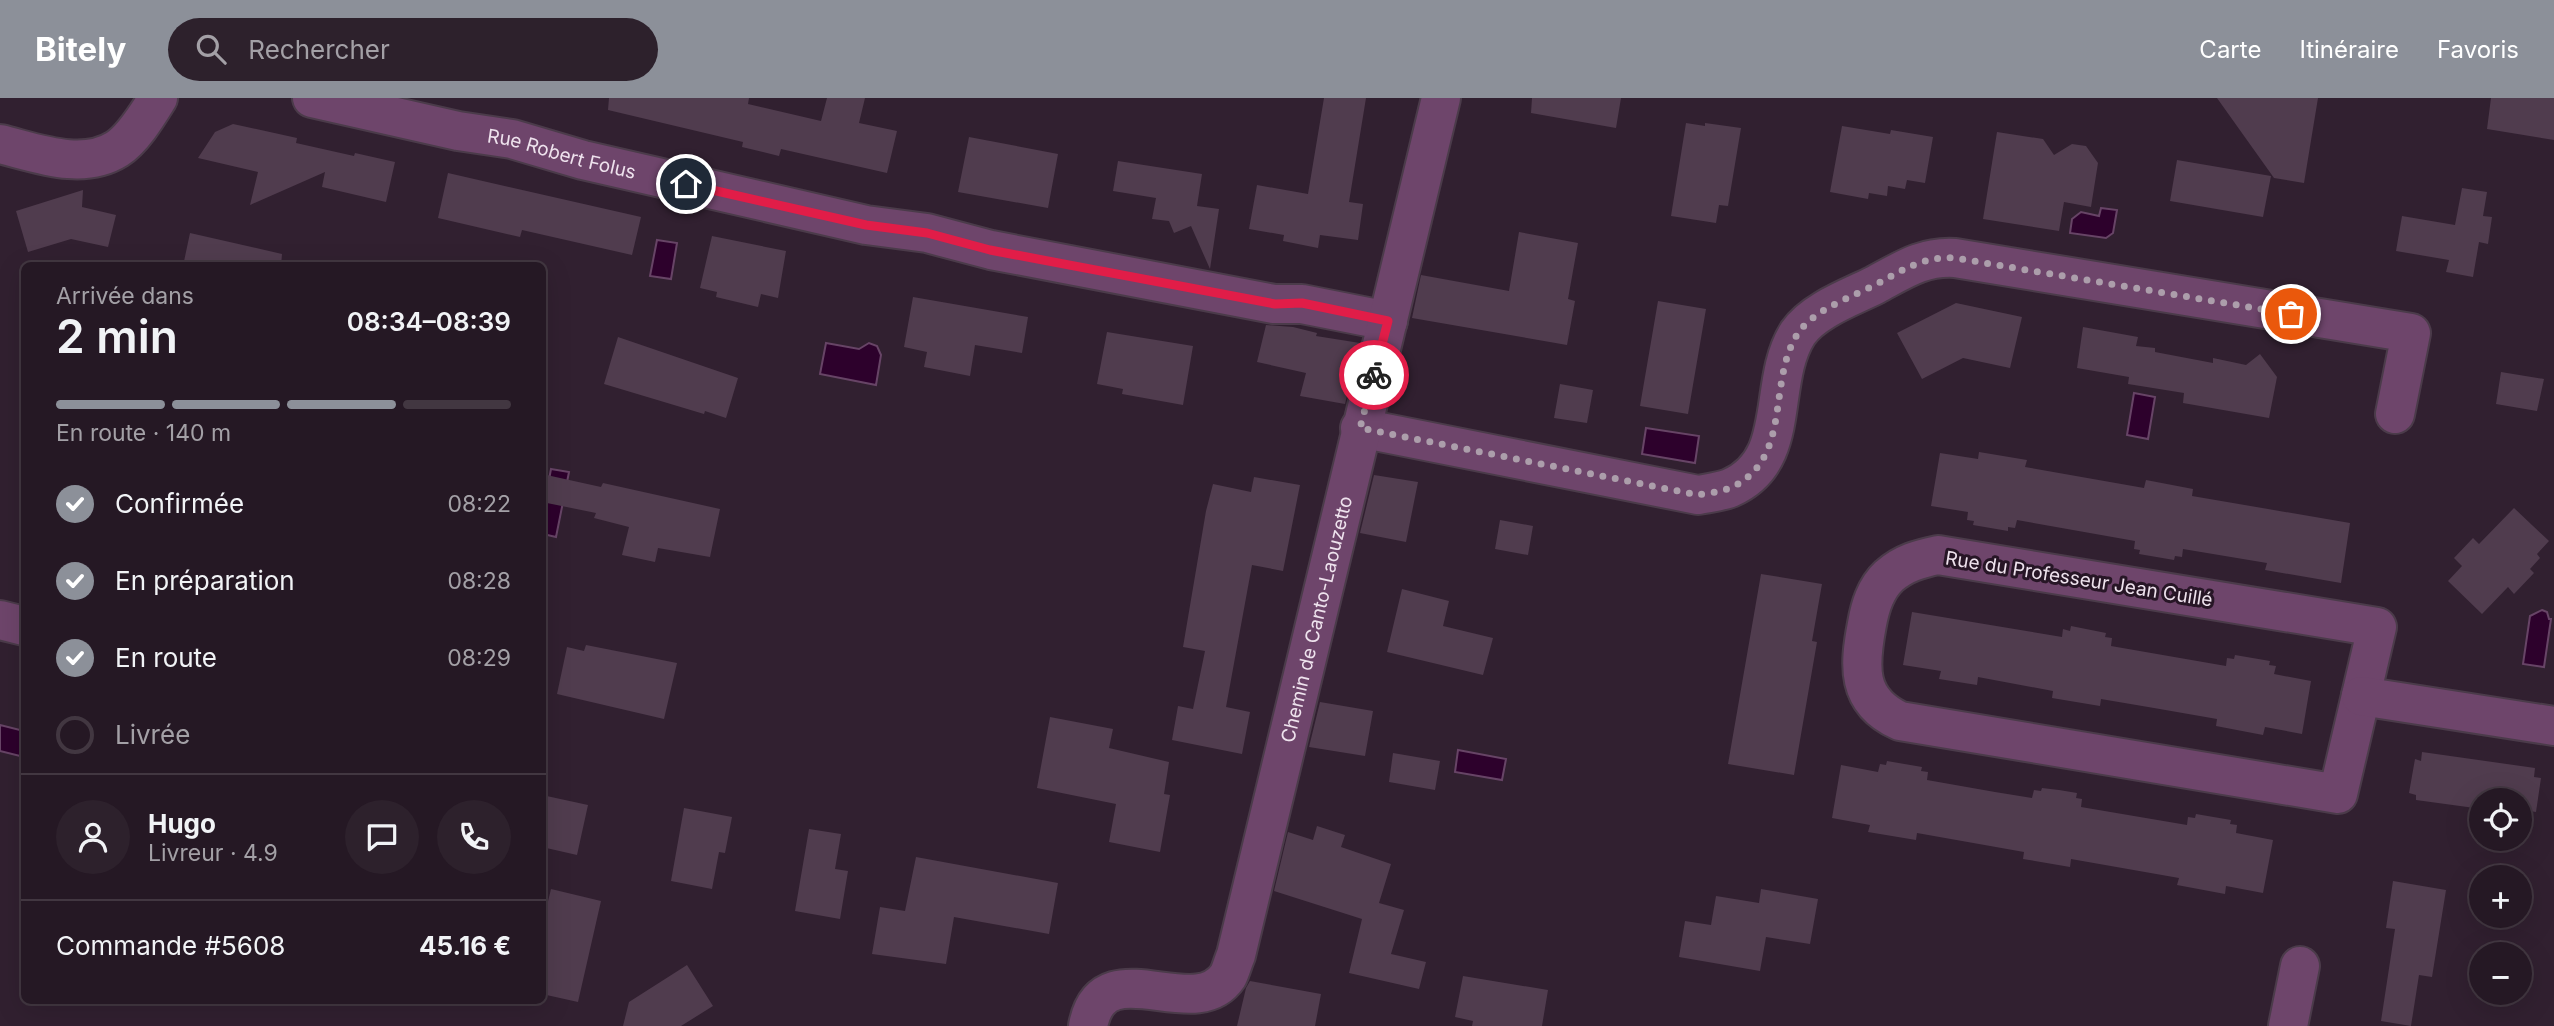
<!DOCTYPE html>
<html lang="fr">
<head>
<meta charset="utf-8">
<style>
	:root { --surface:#251824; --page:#2d212c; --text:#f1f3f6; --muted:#a3a0a6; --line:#423741; --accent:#8c9099 }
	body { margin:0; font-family:Inter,sans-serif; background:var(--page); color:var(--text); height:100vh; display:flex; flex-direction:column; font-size:26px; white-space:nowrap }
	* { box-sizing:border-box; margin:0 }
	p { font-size:23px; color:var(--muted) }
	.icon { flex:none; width:38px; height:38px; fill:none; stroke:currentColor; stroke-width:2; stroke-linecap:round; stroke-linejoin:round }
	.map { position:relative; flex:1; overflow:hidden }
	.details { position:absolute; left:21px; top:164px; width:525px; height:742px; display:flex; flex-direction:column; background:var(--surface); border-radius:10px; box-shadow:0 7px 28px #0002,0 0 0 2px var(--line) }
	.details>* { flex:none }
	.buttons { position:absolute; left:2469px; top:690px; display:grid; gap:14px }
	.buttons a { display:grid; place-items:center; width:63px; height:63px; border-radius:50%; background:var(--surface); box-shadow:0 7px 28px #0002,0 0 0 2px var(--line); font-size:35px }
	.pin { position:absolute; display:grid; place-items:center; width:60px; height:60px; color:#fff; margin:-30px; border:4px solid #fff; border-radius:50%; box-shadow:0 2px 7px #0007 }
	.courier { position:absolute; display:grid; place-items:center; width:70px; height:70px; margin:-35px; border:5px solid #e11d48; border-radius:50%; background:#fff; color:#222; box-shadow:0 2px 9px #0007 }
	.headline em { font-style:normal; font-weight:600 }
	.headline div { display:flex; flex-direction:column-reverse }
	.headline { display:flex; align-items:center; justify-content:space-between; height:119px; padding:0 35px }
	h1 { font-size:46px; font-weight:600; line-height:52px }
	.bar { display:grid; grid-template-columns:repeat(4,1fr); gap:10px 7px; align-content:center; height:84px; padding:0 35px }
	.bar i { height:9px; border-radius:5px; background:var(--line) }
	.bar .current { background:var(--accent) }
	.bar p { grid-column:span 4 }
	.line { display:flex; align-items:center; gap:18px; padding:0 35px; border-top:2px solid var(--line) }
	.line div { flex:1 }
	.round { display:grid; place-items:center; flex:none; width:74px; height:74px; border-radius:37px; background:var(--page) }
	ol { padding:0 35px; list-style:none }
	li { display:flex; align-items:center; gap:21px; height:77px }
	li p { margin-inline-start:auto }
	li .icon { padding:7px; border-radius:50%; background:var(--accent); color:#fff; stroke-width:4 }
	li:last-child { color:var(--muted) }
	li i { width:38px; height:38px; border:4px solid var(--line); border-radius:50% }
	header { display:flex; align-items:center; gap:42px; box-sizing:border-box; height:98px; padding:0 35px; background:var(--accent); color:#fff }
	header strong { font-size:33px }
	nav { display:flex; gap:38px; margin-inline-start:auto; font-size:24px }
	.search { width:490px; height:63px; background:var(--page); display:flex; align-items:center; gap:18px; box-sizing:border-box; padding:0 24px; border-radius:38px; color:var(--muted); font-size:26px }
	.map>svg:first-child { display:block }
	.water { fill:#2d012c; stroke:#674466; stroke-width:2 }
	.building { fill:#503c4e }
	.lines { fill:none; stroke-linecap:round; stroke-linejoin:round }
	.street-casing { stroke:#4b3b4a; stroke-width:42 }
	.street { stroke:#6e456b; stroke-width:38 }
	.done { stroke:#ac9eab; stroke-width:7; stroke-dasharray:0 12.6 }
	.route { stroke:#e11d48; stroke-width:9 }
	.labels { text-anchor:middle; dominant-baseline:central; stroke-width:6; stroke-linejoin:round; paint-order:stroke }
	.street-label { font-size:19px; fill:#eee2ed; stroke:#271626 }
</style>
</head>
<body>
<header>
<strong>Bitely</strong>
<div class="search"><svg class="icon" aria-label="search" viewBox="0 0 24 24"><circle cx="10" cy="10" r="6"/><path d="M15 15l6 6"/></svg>Rechercher</div>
<nav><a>Carte</a><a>Itinéraire</a><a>Favoris</a></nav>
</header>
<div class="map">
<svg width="2554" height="928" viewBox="0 0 2554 928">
	<rect width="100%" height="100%" fill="#312030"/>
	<!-- water -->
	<path class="water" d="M 2101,110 L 2117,112 L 2113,135 L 2106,140 L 2070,135 L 2072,121 L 2081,114 L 2099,118 Z
		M 657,142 L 677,145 L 671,181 L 650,178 Z
		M 826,245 L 859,251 L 869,245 L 877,248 L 881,257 L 876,287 L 820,276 Z
		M 2134,295 L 2155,299 L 2148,341 L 2127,337 Z
		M 1646,330 L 1699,338 L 1695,365 L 1642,356 Z
		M 551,371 L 569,374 L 556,439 L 543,436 L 543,414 Z
		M 2542,512 L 2547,514 L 2549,521 L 2551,521 L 2544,569 L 2523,566 L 2530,518 Z
		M 0,627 L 24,633 L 24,659 L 0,653 Z
		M 1458,652 L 1506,661 L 1502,682 L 1455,674 Z"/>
	<!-- building -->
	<path class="building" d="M 609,0 L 749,0 L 748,6 L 821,23 L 827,0 L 865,0 L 859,25 L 897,33 L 887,75 L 781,51 L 779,58 L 742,49 L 743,44 L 608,12 Z
		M 1324,0 L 1366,0 L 1349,104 L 1363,106 L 1358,142 L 1320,137 L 1318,150 L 1283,143 L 1284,137 L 1249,131 L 1257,87 L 1308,96 Z
		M 1532,0 L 1621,0 L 1616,30 L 1531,15 Z
		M 2217,0 L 2318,0 L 2304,85 L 2274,80 Z
		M 2491,0 L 2554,0 L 2554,42 L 2487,31 Z
		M 1686,25 L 1705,28 L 1705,25 L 1741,30 L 1728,108 L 1719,107 L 1716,125 L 1671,118 Z
		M 233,26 L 297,40 L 296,45 L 354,58 L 355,55 L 395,64 L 386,104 L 322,89 L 325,74 L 250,107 L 258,74 L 198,60 L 215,34 Z
		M 1842,28 L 1890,36 L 1891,32 L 1933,39 L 1925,85 L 1907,82 L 1905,91 L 1888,88 L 1887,98 L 1869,95 L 1868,101 L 1830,94 Z
		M 1997,34 L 2043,41 L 2054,57 L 2072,46 L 2086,48 L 2098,65 L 2091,109 L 2064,104 L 2059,133 L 1983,121 Z
		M 969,39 L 1058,56 L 1048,110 L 958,94 Z
		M 2177,62 L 2271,78 L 2263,119 L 2170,103 Z
		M 1118,63 L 1202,76 L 1197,108 L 1219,111 L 1210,171 L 1191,128 L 1174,135 L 1169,123 L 1152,121 L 1156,100 L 1113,93 Z
		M 448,75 L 641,119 L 632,157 L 522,132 L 520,139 L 438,120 Z
		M 2462,90 L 2487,94 L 2483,118 L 2492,119 L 2488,146 L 2479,144 L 2473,179 L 2446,174 L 2449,162 L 2396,153 L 2402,118 L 2455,127 Z
		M 83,92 L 82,109 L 116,117 L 108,149 L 71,141 L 28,154 L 16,113 Z
		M 1519,134 L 1578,145 L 1568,201 L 1575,203 L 1567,247 L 1412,220 L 1421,177 L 1509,193 Z
		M 190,135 L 282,156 L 281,168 L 183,168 Z
		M 712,138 L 786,153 L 778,200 L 761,196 L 758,209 L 716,199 L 717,194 L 700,190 Z
		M 913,199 L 1028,219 L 1022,255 L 975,247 L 970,278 L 924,269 L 927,254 L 904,249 Z
		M 1658,203 L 1706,211 L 1688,316 L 1640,308 Z
		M 1956,205 L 2022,219 L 2010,270 L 1963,260 L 1922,281 L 1897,235 Z
		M 1266,227 L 1293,229 L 1317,235 L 1316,238 L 1360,245 L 1345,306 L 1300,298 L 1306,275 L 1257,264 Z
		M 2083,229 L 2138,239 L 2136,248 L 2155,250 L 2155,254 L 2213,265 L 2213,260 L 2246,267 L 2260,256 L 2277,279 L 2269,320 L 2183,305 L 2184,295 L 2128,286 L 2129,279 L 2077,270 Z
		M 1107,234 L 1193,248 L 1183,307 L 1122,296 L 1123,291 L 1097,286 Z
		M 618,239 L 738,280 L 726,320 L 705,313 L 704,316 L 604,286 Z
		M 2501,274 L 2544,281 L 2537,313 L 2496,306 Z
		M 1560,286 L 1593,292 L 1587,325 L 1554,320 Z
		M 1979,354 L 2027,362 L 2025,369 L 2144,390 L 2146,382 L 2193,391 L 2192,398 L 2350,425 L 2341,485 L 2265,472 L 2267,465 L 2183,451 L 2182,459 L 2175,458 L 2174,462 L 2139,456 L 2140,452 L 2134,451 L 2135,443 L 2017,422 L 2015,430 L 2008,429 L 2008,433 L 1973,427 L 1974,423 L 1967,422 L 1968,414 L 1931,408 L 1940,355 L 1978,361 Z
		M 542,376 L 601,389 L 603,385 L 720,411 L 710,459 L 658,450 L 655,464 L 622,457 L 629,429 L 594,420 L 596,415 L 542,404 Z
		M 1374,377 L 1418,384 L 1406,444 L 1360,435 Z
		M 1254,379 L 1300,387 L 1283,473 L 1252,467 L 1226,609 L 1250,614 L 1242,656 L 1172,642 L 1178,608 L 1193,611 L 1205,553 L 1183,549 L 1206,413 L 1213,386 L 1251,394 Z
		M 2514,410 L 2549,443 L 2537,456 L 2540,460 L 2530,471 L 2534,475 L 2514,496 L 2508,489 L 2482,516 L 2448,483 L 2462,468 L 2454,460 L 2473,440 L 2479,446 Z
		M 1500,422 L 1533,428 L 1528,457 L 1495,451 Z
		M 1761,476 L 1822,486 L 1812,543 L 1817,544 L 1794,677 L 1728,666 Z
		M 1402,491 L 1449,503 L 1443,528 L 1493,540 L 1483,577 L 1387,554 Z
		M 1912,514 L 2062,539 L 2063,531 L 2070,533 L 2071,528 L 2106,535 L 2105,539 L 2112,540 L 2111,548 L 2226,568 L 2227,560 L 2234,561 L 2235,557 L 2270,563 L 2269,567 L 2276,568 L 2274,576 L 2311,583 L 2302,636 L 2265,629 L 2263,637 L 2216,628 L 2217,621 L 2154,610 L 2101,601 L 2100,608 L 2052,600 L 2053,593 L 1978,579 L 1977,587 L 1939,581 L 1941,573 L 1903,567 Z
		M 586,547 L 677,565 L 664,621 L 557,596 L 567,549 L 584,553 Z
		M 1320,604 L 1373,613 L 1365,658 L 1309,649 Z
		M 1050,619 L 1113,631 L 1109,650 L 1169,664 L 1164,696 L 1170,697 L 1160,754 L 1109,744 L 1116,706 L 1037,690 Z
		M 2422,654 L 2535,670 L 2534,679 L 2541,680 L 2536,714 L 2529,713 L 2528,718 L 2520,717 L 2520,702 L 2482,702 L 2482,711 L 2416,702 L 2416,697 L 2409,695 L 2415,661 L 2421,663 Z
		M 1393,655 L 1440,663 L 1435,692 L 1389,684 Z
		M 1887,663 L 1922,669 L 1921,673 L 1928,674 L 1927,682 L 1995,694 L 2032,700 L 2034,692 L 2041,693 L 2042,690 L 2059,692 L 2077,695 L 2076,700 L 2082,701 L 2081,709 L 2187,727 L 2188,719 L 2195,720 L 2196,716 L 2231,722 L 2230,726 L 2237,727 L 2236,735 L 2273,742 L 2263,795 L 2226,788 L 2225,796 L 2177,787 L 2179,780 L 2071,761 L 2070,769 L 2023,761 L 2024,754 L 1917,735 L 1916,742 L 1868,734 L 1870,727 L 1832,720 L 1841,667 L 1878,674 L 1880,666 L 1886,667 Z
		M 542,697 L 588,707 L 577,757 L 542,749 Z
		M 684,710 L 732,719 L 725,755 L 719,754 L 712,791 L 671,783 Z
		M 1317,728 L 1345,737 L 1341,749 L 1391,766 L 1379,805 L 1404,812 L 1391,856 L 1426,864 L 1419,891 L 1349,875 L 1362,821 L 1274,793 L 1288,734 L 1313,742 Z
		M 809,731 L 841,736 L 835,771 L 848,773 L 840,821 L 795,813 Z
		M 916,759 L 1058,785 L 1049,836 L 954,819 L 946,866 L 872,856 L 880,809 L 905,813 Z
		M 2393,783 L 2446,792 L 2432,879 L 2419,877 L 2411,928 L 2381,923 L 2395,831 L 2386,830 Z
		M 551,791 L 601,803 L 578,904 L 542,896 L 542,828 Z
		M 1761,791 L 1818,801 L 1810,846 L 1766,839 L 1760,873 L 1679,859 L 1685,823 L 1711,827 L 1716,798 L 1759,805 Z
		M 687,867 L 713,908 L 681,928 L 623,928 L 629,904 Z
		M 1463,878 L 1548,892 L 1542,928 L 1472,928 L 1473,923 L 1455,919 Z
		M 1250,883 L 1321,896 L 1315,928 L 1237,928 L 1246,890 Z"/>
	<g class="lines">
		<!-- street casing -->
		<g class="street-casing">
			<g id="street">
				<path id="s1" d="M 312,0 L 458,33 L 512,41 L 583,62 L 866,127 L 927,135 L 991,152 L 1274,206 L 1302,206 L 1388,223"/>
				<path d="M 0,46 C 37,55 82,73 117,51 C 133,41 148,16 158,0"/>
				<path d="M 1360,330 L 1698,397 C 1708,395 1720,394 1730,390 C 1794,362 1766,285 1798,235 C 1814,212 1851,199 1875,187 C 1903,172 1923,158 1955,160 L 2411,235 L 2395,316"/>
				<path d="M 1938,457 L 2377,529 L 2338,696 L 1900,623 C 1856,603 1859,568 1867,526 C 1870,509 1875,491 1889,478 C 1904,465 1919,461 1938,457 Z"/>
				<path d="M 0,522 L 24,528"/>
				<path d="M 2361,598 L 2554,628"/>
				<path id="s2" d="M 1088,928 C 1103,849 1194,928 1228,878 C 1231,872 1233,864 1236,857 L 1441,0"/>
				<path d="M 2288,928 L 2300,868"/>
			</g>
		</g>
		<!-- street -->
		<use href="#street" class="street"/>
	</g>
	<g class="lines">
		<!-- done -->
		<path class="done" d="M 1374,277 L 1360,330 L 1698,397 C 1708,395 1720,394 1730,390 C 1794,361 1766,285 1798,235 C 1814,212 1851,199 1875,187 C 1903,172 1923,158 1955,160 L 2291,216"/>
		<!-- route -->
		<path class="route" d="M 686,86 L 866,127 L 927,135 L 990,152 L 1275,206 L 1302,205 L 1388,223 L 1374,277"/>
	</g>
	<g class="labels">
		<!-- street labels -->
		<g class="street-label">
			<text stroke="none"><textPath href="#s1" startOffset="256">Rue Robert Folus</textPath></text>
			<text transform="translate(2079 481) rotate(9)">Rue du Professeur Jean Cuillé</text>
			<text stroke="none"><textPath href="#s2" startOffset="534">Chemin de Canto-Laouzetto</textPath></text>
		</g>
	</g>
</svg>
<div class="buttons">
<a><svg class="icon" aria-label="locate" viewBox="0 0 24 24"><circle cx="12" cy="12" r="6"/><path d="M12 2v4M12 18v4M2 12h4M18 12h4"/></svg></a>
<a>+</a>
<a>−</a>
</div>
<div class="pin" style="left:2291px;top:216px;background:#ea580c"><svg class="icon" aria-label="bag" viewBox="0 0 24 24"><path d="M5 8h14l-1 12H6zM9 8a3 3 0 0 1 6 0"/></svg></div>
<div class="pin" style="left:686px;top:86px;background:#1f2937"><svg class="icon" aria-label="home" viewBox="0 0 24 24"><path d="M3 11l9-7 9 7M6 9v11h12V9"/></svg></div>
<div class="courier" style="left:1374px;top:277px"><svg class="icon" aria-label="bike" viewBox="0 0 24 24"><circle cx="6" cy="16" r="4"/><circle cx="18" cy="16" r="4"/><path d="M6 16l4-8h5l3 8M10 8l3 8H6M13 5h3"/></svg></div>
<section class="details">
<div class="headline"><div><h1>2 min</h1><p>Arrivée dans</p></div><em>08:34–08:39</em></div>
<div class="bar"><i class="current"></i><i class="current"></i><i class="current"></i><i></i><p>En route · 140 m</p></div>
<ol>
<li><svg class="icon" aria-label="check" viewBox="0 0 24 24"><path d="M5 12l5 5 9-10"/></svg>Confirmée<p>08:22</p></li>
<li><svg class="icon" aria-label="check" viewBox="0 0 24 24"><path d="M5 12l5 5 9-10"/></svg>En préparation<p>08:28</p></li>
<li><svg class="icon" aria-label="check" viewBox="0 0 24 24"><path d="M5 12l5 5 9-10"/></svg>En route<p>08:29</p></li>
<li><i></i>Livrée</li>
</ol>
<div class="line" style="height:126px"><a class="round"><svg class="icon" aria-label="person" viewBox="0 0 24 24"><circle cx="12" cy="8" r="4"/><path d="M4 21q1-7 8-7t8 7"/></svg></a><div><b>Hugo</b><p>Livreur · 4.9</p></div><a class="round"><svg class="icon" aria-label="chat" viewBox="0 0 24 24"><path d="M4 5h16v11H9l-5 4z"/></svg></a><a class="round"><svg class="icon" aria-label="phone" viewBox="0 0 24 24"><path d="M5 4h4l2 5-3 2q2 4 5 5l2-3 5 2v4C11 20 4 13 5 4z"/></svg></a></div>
<div class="line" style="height:91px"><div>Commande #5608</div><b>45.16 €</b></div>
</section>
</div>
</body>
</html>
